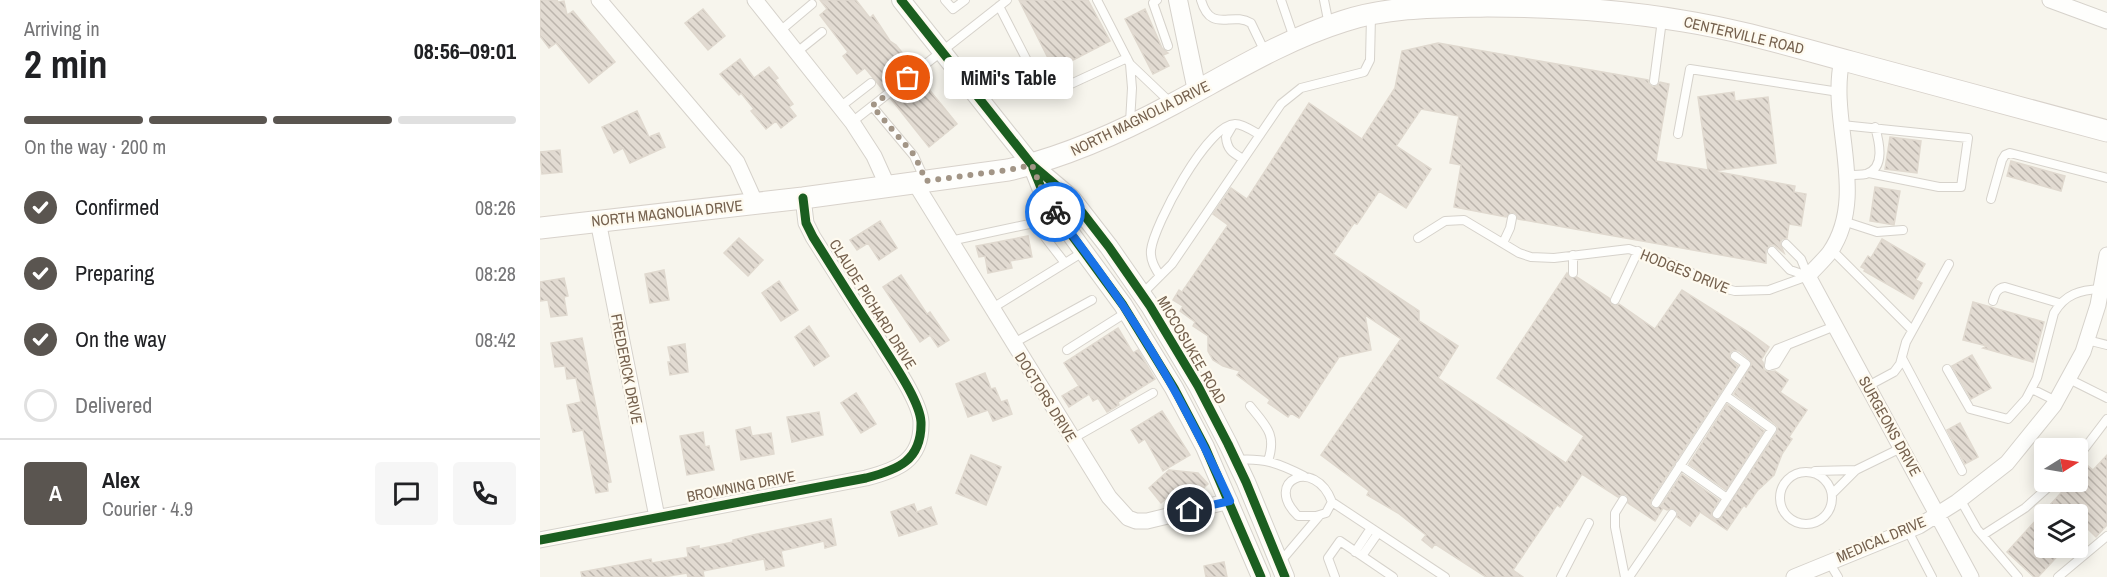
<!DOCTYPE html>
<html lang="en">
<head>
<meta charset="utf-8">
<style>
	:root { --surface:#fff; --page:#f6f6f6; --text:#202124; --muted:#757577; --line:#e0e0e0; --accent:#5a5550 }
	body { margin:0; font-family:"Archivo Narrow",sans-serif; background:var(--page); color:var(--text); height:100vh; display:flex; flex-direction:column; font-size:22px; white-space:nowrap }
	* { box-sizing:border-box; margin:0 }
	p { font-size:20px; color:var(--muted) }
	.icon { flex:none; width:33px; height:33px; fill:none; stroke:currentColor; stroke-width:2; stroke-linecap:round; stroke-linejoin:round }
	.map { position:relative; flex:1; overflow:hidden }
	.details { display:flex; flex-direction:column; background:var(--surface); width:540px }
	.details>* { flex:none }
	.needle { width:39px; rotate:79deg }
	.fabs { position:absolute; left:1494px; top:438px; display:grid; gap:12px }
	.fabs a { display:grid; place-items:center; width:54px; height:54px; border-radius:6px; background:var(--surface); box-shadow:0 3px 15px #0003; font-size:30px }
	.pin { position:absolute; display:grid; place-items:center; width:51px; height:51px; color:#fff; margin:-26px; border:3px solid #fff; border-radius:50%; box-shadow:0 2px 6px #0007 }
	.courier { position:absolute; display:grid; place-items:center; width:60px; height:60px; margin:-30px; border:4px solid #1a73e8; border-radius:50%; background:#fff; color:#222; box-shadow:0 2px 8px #0007 }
	.bubble { position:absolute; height:42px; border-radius:6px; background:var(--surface); box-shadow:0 3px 15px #0003; font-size:20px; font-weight:800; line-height:42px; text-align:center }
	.head em { font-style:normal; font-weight:800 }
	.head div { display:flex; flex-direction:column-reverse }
	.head { display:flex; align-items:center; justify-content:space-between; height:102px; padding:0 24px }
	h1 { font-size:39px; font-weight:800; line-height:45px }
	.bar { display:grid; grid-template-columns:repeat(4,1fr); gap:9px 6px; align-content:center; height:72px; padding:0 24px }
	.bar i { height:8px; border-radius:4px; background:var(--line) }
	.bar .active { background:var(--accent) }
	.bar p { grid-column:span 4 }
	.line { display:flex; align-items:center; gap:15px; padding:0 24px; border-top:2px solid var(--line) }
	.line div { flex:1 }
	.round { display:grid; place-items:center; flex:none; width:63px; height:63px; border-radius:6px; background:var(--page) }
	ol { padding:0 24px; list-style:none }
	li { display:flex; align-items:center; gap:18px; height:66px }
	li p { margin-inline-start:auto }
	li .icon { padding:6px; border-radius:50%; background:var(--accent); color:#fff; stroke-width:4 }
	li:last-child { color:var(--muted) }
	li i { width:33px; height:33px; border:3px solid var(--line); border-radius:50% }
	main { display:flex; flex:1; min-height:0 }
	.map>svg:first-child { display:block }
	.building { fill:url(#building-back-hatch); stroke:#e0d9cf; stroke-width:1.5; fill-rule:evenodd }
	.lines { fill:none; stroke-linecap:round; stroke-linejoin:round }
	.service-casing { stroke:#d6d2cb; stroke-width:10 }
	.minor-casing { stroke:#d6d2cb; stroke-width:17 }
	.tertiary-casing { stroke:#d6d2cb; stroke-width:20 }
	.secondary-casing { stroke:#d8d2cb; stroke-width:23 }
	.service { stroke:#fefefc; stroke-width:8 }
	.minor { stroke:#fefefc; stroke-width:15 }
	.tertiary { stroke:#fefefc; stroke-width:18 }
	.secondary { stroke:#fefefc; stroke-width:21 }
	.cycleway-casing { stroke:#fefaef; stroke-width:13 }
	.cycleway { stroke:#1b5e20; stroke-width:9 }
	.done { stroke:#a29586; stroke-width:6; stroke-dasharray:0 10.8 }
	.route { stroke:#1a73e8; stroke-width:8 }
	.labels { text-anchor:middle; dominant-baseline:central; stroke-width:4.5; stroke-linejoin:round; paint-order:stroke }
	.street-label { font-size:15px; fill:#75614e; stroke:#fefaef }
</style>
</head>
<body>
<main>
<section class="details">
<div class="head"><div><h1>2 min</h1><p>Arriving in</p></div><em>08:56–09:01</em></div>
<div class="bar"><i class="active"></i><i class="active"></i><i class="active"></i><i></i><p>On the way · 200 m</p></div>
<ol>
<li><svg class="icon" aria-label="check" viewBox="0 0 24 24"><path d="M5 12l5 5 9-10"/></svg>Confirmed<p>08:26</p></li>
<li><svg class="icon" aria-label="check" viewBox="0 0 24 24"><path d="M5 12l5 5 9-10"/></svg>Preparing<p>08:28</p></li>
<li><svg class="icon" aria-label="check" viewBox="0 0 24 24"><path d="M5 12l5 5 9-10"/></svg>On the way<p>08:42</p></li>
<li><i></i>Delivered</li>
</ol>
<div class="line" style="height:108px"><b class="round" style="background:var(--accent);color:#fff">A</b><div><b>Alex</b><p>Courier · 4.9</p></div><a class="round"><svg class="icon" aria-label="chat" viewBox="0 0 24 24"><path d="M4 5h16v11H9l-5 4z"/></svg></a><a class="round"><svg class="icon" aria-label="phone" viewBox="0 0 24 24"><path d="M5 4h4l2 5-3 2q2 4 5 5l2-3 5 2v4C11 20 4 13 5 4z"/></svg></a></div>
</section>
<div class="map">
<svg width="1567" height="577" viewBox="0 0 1567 577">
	<defs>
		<pattern id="building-back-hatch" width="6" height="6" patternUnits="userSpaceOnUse" patternTransform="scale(1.5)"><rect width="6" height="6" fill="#e2dbd2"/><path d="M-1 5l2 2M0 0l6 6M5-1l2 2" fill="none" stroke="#bcb5ad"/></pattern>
	</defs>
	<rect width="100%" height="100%" fill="#f7f5ed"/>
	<!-- building -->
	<path class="building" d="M 0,0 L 17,0 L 18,2 L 24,1 L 27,15 L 33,11 L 75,62 L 49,83 L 16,43 L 9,48 L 0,36 Z
		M 280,0 L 316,0 L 330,18 L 333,15 L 350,41 L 356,45 L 373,66 L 343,90 L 325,68 L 317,74 L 303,56 L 308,52 L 280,15 L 287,9 Z
		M 479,0 L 548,0 L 570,41 L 514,70 Z
		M 163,9 L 185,36 L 168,50 L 145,23 Z
		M 605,9 L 622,48 L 628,53 L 623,55 L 629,66 L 613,74 L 585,19 Z
		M 898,43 L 1108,80 L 1109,84 L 1113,87 L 1117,86 L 1120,82 L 1129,84 L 1116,161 L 1168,170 L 1158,97 L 1194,92 L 1195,101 L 1228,97 L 1236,163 L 1173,171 L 1255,186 L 1254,192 L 1266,194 L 1261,226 L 1249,224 L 1247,238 L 1242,239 L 1240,243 L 1244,253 L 1234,245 L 1230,245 L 1226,250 L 1226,263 L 978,219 L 976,214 L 973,212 L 966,217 L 914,207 L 921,165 L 910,163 L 919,116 L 881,109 L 856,146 L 891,169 L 866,208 L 839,191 L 817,224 L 814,223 L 793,254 L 879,311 L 879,321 L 918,346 L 898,378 L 1026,463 L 1044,436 L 957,378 L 1027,273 L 1030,278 L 1037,277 L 1069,298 L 1072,305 L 1079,304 L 1115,329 L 1142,290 L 1210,333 L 1229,347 L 1221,360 L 1223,362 L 1224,370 L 1229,372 L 1235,371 L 1248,380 L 1240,392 L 1267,410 L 1249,437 L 1252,439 L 1242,454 L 1234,475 L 1217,491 L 1206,507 L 1204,505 L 1187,530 L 1160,512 L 1150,526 L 1137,517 L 1138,512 L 1133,508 L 1127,510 L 1123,508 L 1115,521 L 1088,503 L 1087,495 L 1083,494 L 1078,497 L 1042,474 L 1020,507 L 1017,505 L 973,570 L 983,577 L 946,577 L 895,544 L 892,548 L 882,540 L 886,535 L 858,513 L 827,495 L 829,491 L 781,455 L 861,339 L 825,315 L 831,350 L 799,357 L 759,418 L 751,413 L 748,417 L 728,403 L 730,400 L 697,375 L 700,371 L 683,366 L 673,360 L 668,351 L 668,336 L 653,326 L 655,322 L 640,311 L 643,306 L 633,300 L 639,290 L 642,292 L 688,225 L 673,214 L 691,188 L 707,199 L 769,103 L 822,139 L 855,88 L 862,51 ZM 1193,350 L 1199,351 L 1210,360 L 1212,364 L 1194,394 L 1235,424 L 1238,427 L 1237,432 L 1180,519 L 1174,519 L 1171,514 L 1179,500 L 1142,474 L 1121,506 L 1113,508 L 1110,505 L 1111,500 L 1198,366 L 1189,358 L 1190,353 Z
		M 200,59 L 214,78 L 229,67 L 238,78 L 235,80 L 253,104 L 249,107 L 256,116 L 241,128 L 236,121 L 226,129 L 211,111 L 214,109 L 201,93 L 199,95 L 180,74 Z
		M 379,77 L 417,124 L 389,147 L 351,99 Z
		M 97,111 L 109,137 L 119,133 L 125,147 L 90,163 L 83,148 L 74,153 L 62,127 Z
		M 1350,137 L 1381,141 L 1377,173 L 1345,169 Z
		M 20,150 L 22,172 L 2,174 L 0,152 Z
		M 1471,161 L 1525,176 L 1521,191 L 1467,176 Z
		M 1335,187 L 1360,191 L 1354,225 L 1330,221 Z
		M 340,221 L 357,248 L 339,260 L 328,243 L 317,250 L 310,240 Z
		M 488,236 L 492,257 L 470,261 L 472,268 L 448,273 L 445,256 L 439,257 L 436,246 Z
		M 199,238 L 223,260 L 208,276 L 184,253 Z
		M 1342,239 L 1385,264 L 1376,280 L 1382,283 L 1373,299 L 1324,271 L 1325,269 L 1321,267 L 1328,256 L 1331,258 Z
		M 124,270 L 129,300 L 110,303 L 105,274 Z
		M 361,275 L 387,314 L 390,312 L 409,340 L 398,347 L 390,335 L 380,342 L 343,287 Z
		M 24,278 L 28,296 L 24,297 L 27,315 L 11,317 L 8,300 L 0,301 L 0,282 Z
		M 239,281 L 258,310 L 241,321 L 222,293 Z
		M 1433,302 L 1504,322 L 1493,362 L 1443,348 L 1447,346 L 1423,340 Z
		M 269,326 L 289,356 L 274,366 L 255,337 Z
		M 578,328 L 593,353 L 598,350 L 615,379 L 578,402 L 579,405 L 567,412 L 558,398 L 553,401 L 549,394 L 529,407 L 522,396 L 539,386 L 524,363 Z
		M 42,338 L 71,482 L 67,483 L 68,491 L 56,493 L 43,430 L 33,432 L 27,405 L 41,402 L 36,378 L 27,379 L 25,366 L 15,367 L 11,343 Z
		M 145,344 L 148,372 L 130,375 L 128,362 L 131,362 L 128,347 Z
		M 1432,355 L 1451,388 L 1431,399 L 1412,366 Z
		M 445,373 L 451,389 L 455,388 L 461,402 L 467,400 L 472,414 L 453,421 L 448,410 L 428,417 L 416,384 Z
		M 316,393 L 336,424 L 321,433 L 301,403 Z
		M 1187,404 L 1224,431 L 1186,490 L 1149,464 Z
		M 622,411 L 650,455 L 623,471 L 605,439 L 599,443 L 591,430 Z
		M 279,412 L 283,435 L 252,442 L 247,417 Z
		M 1420,423 L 1438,457 L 1425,464 L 1407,430 Z
		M 210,427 L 212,436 L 231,433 L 234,454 L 201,460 L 196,430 Z
		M 163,432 L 165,447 L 169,446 L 174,470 L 147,475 L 140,436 Z
		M 431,455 L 461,467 L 446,505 L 416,493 Z
		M 1567,455 L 1567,525 L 1556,537 L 1545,526 L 1538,534 L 1538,514 L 1504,514 L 1504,548 L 1525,548 L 1498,577 L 1494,577 L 1467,552 L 1531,482 L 1538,482 L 1538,476 L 1547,465 L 1553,470 Z
		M 629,470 L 658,473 L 668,484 L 654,497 L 645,487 L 641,490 L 639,487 L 621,503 L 609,488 Z
		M 374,504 L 377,512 L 391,507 L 397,524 L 359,536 L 351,512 Z
		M 291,519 L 296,545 L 285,548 L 284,541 L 241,551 L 244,566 L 226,570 L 224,559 L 163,571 L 164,577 L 148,577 L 147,573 L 123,577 L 42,577 L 41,572 L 111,559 L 112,563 L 148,557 L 147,548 L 159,546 L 159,549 L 193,542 L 193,540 L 217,534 Z
		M 684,562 L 687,577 L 666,577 L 664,566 Z"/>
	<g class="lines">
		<!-- service casing -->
		<g class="service-casing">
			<path id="service" d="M 405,0 L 413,9 L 425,0
				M 557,0 L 590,64 L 632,104
				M 617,0 L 613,3 L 628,46
				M 661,0 C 671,34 691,11 711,23 L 725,52
				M 741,0 L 754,38
				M 784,0 L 789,25
				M 459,6 L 497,80 L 511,90 L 520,89 L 587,58
				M 240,31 L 272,4
				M 257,52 L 282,32
				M 590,64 L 592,88 L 590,122
				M 1114,81 L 1122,20
				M 332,106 L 374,156 L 385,180
				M 300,107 L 331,83
				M 312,122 L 467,0
				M 693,125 L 686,137 C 687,150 693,153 703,159
				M 1302,125 L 1428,138 L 1421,187 L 1399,187 L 1329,173
				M 1138,134 L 1150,69 L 1299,92
				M 1307,175 C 1313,175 1320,175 1326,174 C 1346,168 1339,141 1335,127
				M 1451,199 L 1462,160 L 1465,155 L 1470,153 L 1567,178
				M 1303,221 L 1337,232 L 1363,230
				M 878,238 L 905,221 L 924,220 L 979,253 L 991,257 L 1014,258 L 1089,249 L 1138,266 L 1179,287 L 1195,291 L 1229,290 L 1268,276
				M 410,241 L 494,223 L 525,263
				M 963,243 L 970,228 L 972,218
				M 1246,244 L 1261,259 L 1268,276
				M 1291,249 L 1372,330
				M 1232,251 L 1250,270 L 1268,276
				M 1033,255 L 1033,273
				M 620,276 C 615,268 610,260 611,250 C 614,225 667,125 695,124 C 703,124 713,131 720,135
				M 603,293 L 632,264 L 741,104 L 761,88 L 824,72 L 830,60 L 831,16
				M 1075,300 L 1098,251
				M 1453,301 C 1455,294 1457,288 1465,287 L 1519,303
				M 451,309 L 543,252
				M 1547,340 L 1567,345
				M 472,344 L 552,300
				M 527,350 L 587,312
				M 1362,358 L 1422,471
				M 1229,366 L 1230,359 L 1237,349 L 1295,326
				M 1229,366 L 1236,364 L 1247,346
				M 1407,369 L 1430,409 L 1468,419 L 1486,399 L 1497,378 L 1514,313 C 1525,294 1540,290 1561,289
				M 1529,379 L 1567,398
				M 1328,386 L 1354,372 L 1360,364 L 1366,342 L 1409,264
				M 1492,389 L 1516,401
				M 710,406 C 726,426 737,434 728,461
				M 532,439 L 613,393
				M 1538,457 L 1567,419
				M 696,460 C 725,458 738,463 764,476
				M 1140,465 L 1187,498
				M 1275,471 L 1316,470
				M1240 498a26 26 0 1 1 52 0a26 26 0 1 1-52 0Z
				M 1293,493 L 1316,470 L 1361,448
				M 1420,499 L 1437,529 L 1478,577
				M 1083,500 L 1075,513 L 1075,527 L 1085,577
				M 792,502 L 786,513 L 776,516 L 758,516 C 722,481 775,456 792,502 L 905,577
				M 1116,503 L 1206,364 L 1195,356
				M 1177,514 L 1232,429 L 1186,396
				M 1368,531 L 1392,577
				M 1443,535 L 1485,508 L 1514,482
				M 815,552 L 831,528
				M 822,556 L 838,533
				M 741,561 L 780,515
				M 1289,562 L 1298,577
				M 795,577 L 788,558 L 800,541 L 853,577
				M 1021,577 L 1049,523
				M 1089,577 L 1132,514
				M 1518,577 L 1567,536"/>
		</g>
		<!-- minor casing -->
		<g class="minor-casing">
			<path id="minor" d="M 59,0 L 197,162 L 216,204
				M 215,0 L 312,122 L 334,156 L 348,187
				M 1510,0 L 1567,21
				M 1302,60 C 1288,121 1329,195 1290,252 C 1284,260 1275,268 1268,276 L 1431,577
				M 375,183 L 569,497 L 588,518 L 596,521 L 607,521 L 690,501
				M 58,221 L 117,517
				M 0,540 L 326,478 C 357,470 382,461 381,422 C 380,400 349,357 337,337 C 315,304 294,270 273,237 L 266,223 L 263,198
				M 1254,577 L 1379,526 L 1417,502 L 1467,463 L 1514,405 L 1543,352 L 1558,305 L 1567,255"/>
		</g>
		<!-- tertiary casing -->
		<g class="tertiary-casing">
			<path id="tertiary" d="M 361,0 L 492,165 L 531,198 L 569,247 L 610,306 L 658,386 L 688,444 L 706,482 L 745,577
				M 638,0 L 657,91
				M 493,167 L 506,200 L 583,305 L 634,388 L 665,447 L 721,577"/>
		</g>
		<!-- secondary casing -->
		<g class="secondary-casing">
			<path id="secondary" d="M 0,228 L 263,198 L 468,170 C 526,157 581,132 633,104 C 689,74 743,40 804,21 C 850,6 900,7 947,6 C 1012,6 1079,10 1143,21 C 1200,30 1255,47 1311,62 C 1396,85 1482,108 1567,131"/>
		</g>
		<!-- service -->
		<use href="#service" class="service"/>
		<!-- minor -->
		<use href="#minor" class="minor"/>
		<!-- tertiary -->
		<use href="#tertiary" class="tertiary"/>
		<!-- secondary -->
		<use href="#secondary" class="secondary"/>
		<!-- cycleway casing -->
		<g class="cycleway-casing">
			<path id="cycleway" d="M 361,0 L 492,165 L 531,198 L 569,247 L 610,306 L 658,386 L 688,444 L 706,482 L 745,577
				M 493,168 L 506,200 L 583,305 L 634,388 L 665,447 L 721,577
				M 0,540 L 326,478 C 357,470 382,461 381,422 C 380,400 349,357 337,337 C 315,304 294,270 273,237 L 266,223 L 263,198"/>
		</g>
		<!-- cycleway -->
		<use href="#cycleway" class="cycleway"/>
	</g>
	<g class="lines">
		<!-- done -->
		<path class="done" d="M 368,78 L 332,106 L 375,156 L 386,181 L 468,170 L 492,165 L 506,200 L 515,212"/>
		<!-- route -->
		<path class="route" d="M 515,212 C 538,242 561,273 582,304 C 624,367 659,433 690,501 L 650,510"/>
	</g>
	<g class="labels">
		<!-- street labels -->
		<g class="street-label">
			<text transform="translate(1204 35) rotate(13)">CENTERVILLE ROAD</text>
			<text transform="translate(600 118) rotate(-26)">NORTH MAGNOLIA DRIVE</text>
			<text transform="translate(127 213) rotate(-6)">NORTH MAGNOLIA DRIVE</text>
			<text transform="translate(1145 271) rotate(22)">HODGES DRIVE</text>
			<text transform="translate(333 304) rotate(58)">CLAUDE PICHARD DRIVE</text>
			<text transform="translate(652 350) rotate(60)">MICCOSUKEE ROAD</text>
			<text transform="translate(87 369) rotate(79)">FREDERICK DRIVE</text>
			<text transform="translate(506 397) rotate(58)">DOCTORS DRIVE</text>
			<text transform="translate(1350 426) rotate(61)">SURGEONS DRIVE</text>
			<text transform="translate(201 486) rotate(-11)">BROWNING DRIVE</text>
			<text transform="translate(1341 539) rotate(-23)">MEDICAL DRIVE</text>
		</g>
	</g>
</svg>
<div class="fabs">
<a><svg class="needle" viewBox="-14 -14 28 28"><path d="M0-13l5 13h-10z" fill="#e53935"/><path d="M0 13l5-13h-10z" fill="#757577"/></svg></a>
<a><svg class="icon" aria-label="layers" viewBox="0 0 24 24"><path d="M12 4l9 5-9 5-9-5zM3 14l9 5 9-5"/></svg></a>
</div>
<div class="pin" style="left:368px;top:78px;background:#ea580c"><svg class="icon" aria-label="bag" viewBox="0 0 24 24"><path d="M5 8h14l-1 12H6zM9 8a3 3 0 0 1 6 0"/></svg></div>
<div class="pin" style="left:650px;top:510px;background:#1f2937"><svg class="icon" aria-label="home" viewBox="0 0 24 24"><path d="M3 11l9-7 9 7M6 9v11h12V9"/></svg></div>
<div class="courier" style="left:515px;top:212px"><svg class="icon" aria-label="bike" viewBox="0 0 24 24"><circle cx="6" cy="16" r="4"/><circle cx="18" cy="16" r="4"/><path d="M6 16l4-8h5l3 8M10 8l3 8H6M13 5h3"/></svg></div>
<div class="bubble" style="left:404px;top:57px;width:129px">MiMi's Table</div>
</div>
</main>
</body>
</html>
